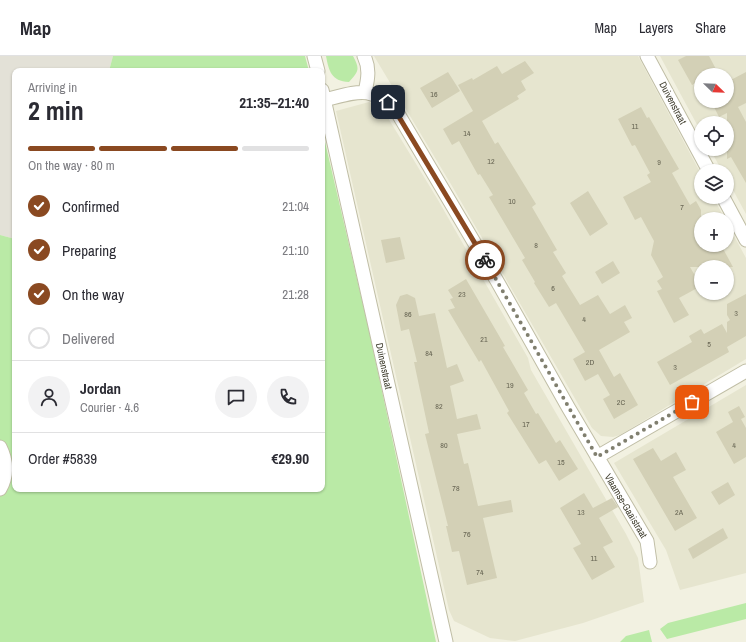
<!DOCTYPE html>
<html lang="en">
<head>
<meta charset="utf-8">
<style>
	:root { --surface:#fff; --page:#f2f2f3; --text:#2b2b33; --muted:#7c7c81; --line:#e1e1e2; --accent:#8a4921 }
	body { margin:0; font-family:"Archivo Narrow",sans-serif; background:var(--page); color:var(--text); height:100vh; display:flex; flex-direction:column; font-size:15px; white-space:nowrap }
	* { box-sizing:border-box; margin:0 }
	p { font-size:13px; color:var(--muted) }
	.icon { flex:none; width:22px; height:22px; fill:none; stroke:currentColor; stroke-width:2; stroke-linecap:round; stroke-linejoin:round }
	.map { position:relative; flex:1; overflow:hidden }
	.details { position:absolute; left:12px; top:12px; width:313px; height:424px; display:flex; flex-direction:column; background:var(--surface); border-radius:8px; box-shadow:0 1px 3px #0004 }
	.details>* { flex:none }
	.needle { width:26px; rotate:113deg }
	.controls { position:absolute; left:694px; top:12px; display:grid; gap:8px }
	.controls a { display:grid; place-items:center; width:40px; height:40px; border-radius:50%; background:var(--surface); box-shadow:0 1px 3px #0004; font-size:20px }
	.pin { position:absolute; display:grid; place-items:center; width:34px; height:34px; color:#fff; margin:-17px; border-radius:8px; box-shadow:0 2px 6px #0006 }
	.courier { position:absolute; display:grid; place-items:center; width:40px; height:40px; margin:-20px; border:3px solid #8a4921; border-radius:50%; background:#fff; color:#222; box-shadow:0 1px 5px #0007 }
	.head em { font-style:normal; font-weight:700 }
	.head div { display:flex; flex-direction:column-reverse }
	.head { display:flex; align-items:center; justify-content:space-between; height:68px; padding:0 16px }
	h1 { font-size:26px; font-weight:700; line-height:30px }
	.bar { display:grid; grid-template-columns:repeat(4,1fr); gap:6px 4px; align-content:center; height:48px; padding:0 16px }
	.bar i { height:5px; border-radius:3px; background:var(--line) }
	.bar .current { background:var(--accent) }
	.bar p { grid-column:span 4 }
	.line { display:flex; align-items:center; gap:10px; padding:0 16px; border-top:1px solid var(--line) }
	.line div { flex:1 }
	.round { display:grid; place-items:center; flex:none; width:42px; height:42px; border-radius:21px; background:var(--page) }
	ol { padding:0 16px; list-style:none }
	li { display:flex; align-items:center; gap:12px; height:44px }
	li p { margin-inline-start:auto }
	li .icon { padding:4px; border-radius:50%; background:var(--accent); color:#fff; stroke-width:4 }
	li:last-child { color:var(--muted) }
	li i { width:22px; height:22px; border:2px solid var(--line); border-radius:50% }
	header { display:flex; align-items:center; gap:24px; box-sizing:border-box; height:56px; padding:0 20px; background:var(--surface); border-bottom:1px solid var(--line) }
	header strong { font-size:19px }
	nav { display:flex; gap:22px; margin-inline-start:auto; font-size:14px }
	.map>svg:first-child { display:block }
	.residential { fill:#e6e5cf; fill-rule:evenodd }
	.industrial { fill:#e3e1d7 }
	.green { fill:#baeaa6 }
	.building { fill:#d3d0b6 }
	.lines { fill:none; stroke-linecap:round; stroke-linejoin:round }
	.minor-casing { stroke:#c0bea6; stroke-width:15 }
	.minor { stroke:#fff; stroke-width:13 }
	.done { stroke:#807f6f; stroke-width:4; stroke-dasharray:0 7.2 }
	.route { stroke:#8a4921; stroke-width:5 }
	.labels { text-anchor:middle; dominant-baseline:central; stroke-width:4; stroke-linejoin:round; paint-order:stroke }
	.number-label { font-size:8px; fill:#676553 }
	.street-label { font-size:10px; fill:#434132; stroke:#fff }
</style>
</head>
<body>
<header>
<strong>Map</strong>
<nav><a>Map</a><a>Layers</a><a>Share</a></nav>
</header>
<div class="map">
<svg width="746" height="586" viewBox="0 0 746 586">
	<rect width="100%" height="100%" fill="#f2f1e1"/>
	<!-- residential -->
	<path class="residential" d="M 374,0 L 638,0 L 701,118 L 701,141 L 713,141 L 725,163 L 701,163 L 701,189 L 727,189 L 727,167 L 746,202 L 746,303 L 620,379 L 613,381 L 601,380 L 592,372 L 452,130 ZM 701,211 L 727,211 L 727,237 L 701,237 Z
		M 660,0 L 746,0 L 746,158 L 727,123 L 727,115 L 722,115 L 710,93 L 727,93 L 727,67 L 701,67 L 701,76 ZM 701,19 L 727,19 L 727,45 L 701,45 Z
		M 369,46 L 385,57 L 438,144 L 528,302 L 531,314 L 626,478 L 638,502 L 644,546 L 583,567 L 515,585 L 490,582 L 454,565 L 449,554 L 336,55 Z
		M 746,329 L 746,517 L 680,534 L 666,494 L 614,407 Z"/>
	<!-- industrial -->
	<path class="industrial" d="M 0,0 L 113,0 L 109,15 L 15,15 L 15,183 L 0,179 Z"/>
	<!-- green -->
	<path class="green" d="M 113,0 L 305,0 L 309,15 L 109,15 Z
		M 326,0 L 353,0 C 360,13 359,15 349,26 C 331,25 329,15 326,0 Z
		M 322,73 L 368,270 L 436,586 L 0,586 L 0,179 L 15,183 L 15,433 L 322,433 Z
		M 746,547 L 746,563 L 667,583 L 660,573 L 668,567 Z
		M 649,574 L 652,586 L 620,586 L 626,580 Z"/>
	<!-- building -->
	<path class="building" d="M 686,0 L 709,0 L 717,15 L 710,19 L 701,19 L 701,24 L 692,29 L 678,4 Z
		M 525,5 L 534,17 L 521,25 L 526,34 L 517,40 L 519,43 L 482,65 L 495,88 L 498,86 L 536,148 L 532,151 L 557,194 L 553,196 L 566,217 L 562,220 L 580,249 L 598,239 L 610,258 L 625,249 L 632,262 L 624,266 L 630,276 L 599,294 L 614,321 L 620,317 L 638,349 L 614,363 L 603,343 L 610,339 L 598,318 L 585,325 L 573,303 L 585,296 L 556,247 L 549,251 L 534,227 L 535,226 L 522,204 L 525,202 L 489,141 L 493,139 L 480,118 L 478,119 L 459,85 L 452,89 L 443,73 L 473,55 L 458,29 L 472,22 L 473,24 L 497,10 L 502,18 Z
		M 448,16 L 460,35 L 432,52 L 420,32 Z
		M 746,16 L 746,47 L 738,51 L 746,66 L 746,127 L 731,101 L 727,103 L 727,57 L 719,61 L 711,45 L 727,45 L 727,26 Z
		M 641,51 L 647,62 L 649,61 L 679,113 L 672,117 L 690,149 L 696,145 L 701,154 L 701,189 L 721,189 L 733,211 L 690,211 L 701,230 L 679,242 L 689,259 L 674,267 L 657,235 L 662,233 L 657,225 L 663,221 L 651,199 L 654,185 L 641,161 L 635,164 L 623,141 L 651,126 L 647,119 L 650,117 L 635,89 L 632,90 L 618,63 Z
		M 588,135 L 608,168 L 590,180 L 570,147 Z
		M 400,181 L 405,203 L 386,207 L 381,184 Z
		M 613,205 L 620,217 L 602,228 L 595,216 Z
		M 466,223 L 505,290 L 503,291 L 528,334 L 524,337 L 536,358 L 538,357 L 556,387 L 560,384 L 578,413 L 559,425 L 546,404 L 539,408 L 507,357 L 509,355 L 481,304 L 479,306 L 448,254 L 455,252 L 450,243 L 453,242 L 448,234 Z
		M 407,238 L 415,242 L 419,260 L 435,257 L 447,312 L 457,308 L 464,325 L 450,330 L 457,363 L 477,358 L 481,373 L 457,378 L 464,408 L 468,407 L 478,450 L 511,444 L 513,456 L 483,462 L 497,522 L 467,529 L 459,495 L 452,496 L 446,470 L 448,470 L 425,378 L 429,377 L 414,306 L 417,306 L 409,273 L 401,275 L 396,249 L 400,240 Z
		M 746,238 L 746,280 L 727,291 L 729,296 L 670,329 L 657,306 L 692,286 L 689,280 L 701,273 L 704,278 L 722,268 L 727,277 L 727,266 L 730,264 L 727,259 L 727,248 Z
		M 739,350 L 745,361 L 741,363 L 746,372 L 746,401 L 734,408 L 716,376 L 733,366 L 728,356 Z
		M 653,392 L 661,405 L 676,396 L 686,414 L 673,421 L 697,462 L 675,475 L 633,403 Z
		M 728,426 L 735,439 L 719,449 L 711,436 Z
		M 584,437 L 593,452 L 612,442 L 618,451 L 599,462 L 613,486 L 603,491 L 615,511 L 592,524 L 573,492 L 581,488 L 560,452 Z
		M 723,472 L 728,482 L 693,503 L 688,493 Z"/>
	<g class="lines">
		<!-- minor casing -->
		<g class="minor-casing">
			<path id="minor" d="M 314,0 L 318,15
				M 364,0 C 370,12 368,23 365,36
				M 647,0 L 709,115
				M 322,34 L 446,586
				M 324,44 C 357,36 372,28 397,56 L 497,225 L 568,351 L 647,485 L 650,506
				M 723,141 L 746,184
				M 0,391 C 7,405 8,419 0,433
				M 597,401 L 746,315"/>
		</g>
		<!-- minor -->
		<use href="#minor" class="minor"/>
	</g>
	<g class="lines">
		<!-- done -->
		<path class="done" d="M 485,204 L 597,401 L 692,346"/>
		<!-- route -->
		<path class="route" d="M 388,46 L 396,56 L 485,204"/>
	</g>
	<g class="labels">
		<!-- number labels -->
		<g class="number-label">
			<text x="434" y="38">16</text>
			<text x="635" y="70">11</text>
			<text x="467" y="77">14</text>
			<text x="491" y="105">12</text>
			<text x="659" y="106">9</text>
			<text x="512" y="145">10</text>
			<text x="682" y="151">7</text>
			<text x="536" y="189">8</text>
			<text x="553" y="232">6</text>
			<text x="462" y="238">23</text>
			<text x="736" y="257">3</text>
			<text x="408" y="258">86</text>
			<text x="584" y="263">4</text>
			<text x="484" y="283">21</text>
			<text x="709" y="288">5</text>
			<text x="429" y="297">84</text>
			<text x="590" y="306">2D</text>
			<text x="675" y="311">3</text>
			<text x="510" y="329">19</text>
			<text x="621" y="346">2C</text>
			<text x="439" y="350">82</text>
			<text x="526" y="368">17</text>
			<text x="444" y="389">80</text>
			<text x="734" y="389">4</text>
			<text x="561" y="406">15</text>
			<text x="456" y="432">78</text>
			<text x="581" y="456">13</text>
			<text x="679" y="456">2A</text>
			<text x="467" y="478">76</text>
			<text x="594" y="502">11</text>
			<text x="480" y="516">74</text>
		</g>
		<!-- street labels -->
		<g class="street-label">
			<text transform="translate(673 47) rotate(62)">Duivenstraat</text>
			<text transform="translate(384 310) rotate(78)">Duinenstraat</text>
			<text transform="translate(626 450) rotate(59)">Vlaamse-Gaaistraat</text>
		</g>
	</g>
</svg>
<div class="controls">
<a><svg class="needle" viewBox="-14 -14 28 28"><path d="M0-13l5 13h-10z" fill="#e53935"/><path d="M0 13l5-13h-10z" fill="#7c7c81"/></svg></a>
<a><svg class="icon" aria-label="locate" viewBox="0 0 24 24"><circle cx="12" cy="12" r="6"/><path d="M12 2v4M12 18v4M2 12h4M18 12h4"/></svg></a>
<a><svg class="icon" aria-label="layers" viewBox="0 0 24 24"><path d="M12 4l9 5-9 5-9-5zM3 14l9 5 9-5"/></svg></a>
<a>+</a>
<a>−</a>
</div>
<div class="pin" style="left:692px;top:346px;background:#ea580c"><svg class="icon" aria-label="bag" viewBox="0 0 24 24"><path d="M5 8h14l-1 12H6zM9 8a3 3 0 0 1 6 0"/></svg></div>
<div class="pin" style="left:388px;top:46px;background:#1f2937"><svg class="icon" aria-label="home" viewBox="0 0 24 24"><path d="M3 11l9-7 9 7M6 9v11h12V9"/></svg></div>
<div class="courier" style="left:485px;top:204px"><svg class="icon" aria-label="bike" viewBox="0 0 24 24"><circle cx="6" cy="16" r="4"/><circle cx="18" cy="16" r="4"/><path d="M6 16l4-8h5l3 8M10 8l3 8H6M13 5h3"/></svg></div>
<section class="details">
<div class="head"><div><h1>2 min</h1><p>Arriving in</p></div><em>21:35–21:40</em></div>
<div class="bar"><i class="current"></i><i class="current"></i><i class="current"></i><i></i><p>On the way · 80 m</p></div>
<ol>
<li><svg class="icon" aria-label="check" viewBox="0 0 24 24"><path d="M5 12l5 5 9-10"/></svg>Confirmed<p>21:04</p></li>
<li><svg class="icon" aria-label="check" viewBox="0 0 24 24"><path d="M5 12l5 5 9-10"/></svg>Preparing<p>21:10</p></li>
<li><svg class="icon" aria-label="check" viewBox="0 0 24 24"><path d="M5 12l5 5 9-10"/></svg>On the way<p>21:28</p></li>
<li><i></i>Delivered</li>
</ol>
<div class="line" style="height:72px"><a class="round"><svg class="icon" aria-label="person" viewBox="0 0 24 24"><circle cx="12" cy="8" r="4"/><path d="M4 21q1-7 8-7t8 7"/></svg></a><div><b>Jordan</b><p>Courier · 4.6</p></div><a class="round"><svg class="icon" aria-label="chat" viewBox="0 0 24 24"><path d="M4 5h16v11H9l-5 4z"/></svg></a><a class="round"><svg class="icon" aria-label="phone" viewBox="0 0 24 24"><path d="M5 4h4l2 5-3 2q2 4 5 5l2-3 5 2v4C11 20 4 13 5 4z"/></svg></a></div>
<div class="line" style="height:52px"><div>Order #5839</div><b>€29.90</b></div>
</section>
</div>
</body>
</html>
